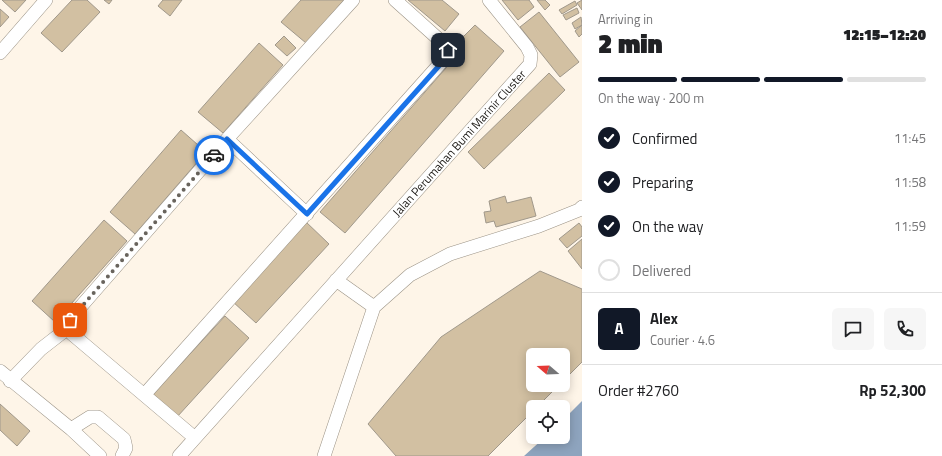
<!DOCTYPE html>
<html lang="en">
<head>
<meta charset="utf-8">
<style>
	:root { --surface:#fff; --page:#f6f6f6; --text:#202124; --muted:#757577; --line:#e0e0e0; --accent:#111827 }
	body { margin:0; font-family:"Titillium Web",sans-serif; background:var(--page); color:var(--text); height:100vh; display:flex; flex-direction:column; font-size:15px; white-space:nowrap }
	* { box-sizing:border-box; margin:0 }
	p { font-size:13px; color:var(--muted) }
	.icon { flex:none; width:22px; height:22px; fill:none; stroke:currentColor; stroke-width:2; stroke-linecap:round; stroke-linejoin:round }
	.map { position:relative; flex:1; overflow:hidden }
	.panel { display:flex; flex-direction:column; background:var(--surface); width:360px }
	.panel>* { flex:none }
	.needle { width:26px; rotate:289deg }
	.tools { position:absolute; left:526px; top:348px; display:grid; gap:8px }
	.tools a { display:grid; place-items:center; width:44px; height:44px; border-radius:6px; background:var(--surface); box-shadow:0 2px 10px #0003; font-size:20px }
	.pin { position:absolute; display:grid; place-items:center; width:34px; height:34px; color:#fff; margin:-17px; border-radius:8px; box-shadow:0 2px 6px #0006 }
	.courier { position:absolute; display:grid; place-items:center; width:40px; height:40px; margin:-20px; border:3px solid #1a73e8; border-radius:50%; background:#fff; color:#222; box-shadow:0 1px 5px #0007 }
	.head em { font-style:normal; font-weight:800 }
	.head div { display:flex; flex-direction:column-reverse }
	.head { display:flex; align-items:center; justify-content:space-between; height:68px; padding:0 16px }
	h1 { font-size:26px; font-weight:800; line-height:30px }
	.bar { display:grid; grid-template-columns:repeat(4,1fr); gap:6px 4px; align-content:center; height:48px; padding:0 16px }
	.bar i { height:5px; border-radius:3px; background:var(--line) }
	.bar .current { background:var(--accent) }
	.bar p { grid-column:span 4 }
	.line { display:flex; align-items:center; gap:10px; padding:0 16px; border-top:1px solid var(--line) }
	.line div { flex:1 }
	.round { display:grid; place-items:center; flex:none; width:42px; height:42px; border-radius:6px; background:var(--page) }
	ol { padding:0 16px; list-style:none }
	li { display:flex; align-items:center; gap:12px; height:44px }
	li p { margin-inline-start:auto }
	li .icon { padding:4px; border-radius:50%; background:var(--accent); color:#fff; stroke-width:4 }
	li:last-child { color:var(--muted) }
	li i { width:22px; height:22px; border:2px solid var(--line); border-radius:50% }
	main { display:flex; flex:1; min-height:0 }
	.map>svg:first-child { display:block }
	.water { fill:#8ea4be }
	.building { fill:#d2c0a2; stroke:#a0988b }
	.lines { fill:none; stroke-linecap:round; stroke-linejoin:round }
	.minor-casing { stroke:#9b9386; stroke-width:14 }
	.minor { stroke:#fff; stroke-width:13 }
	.done { stroke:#69645d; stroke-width:4; stroke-dasharray:0 7.2 }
	.route { stroke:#1a73e8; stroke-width:5 }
	.labels { text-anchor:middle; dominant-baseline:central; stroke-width:3.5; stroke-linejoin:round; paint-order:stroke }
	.street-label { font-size:12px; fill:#191612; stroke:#fff }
</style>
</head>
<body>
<main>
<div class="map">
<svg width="582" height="456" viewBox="0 0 582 456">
	<rect width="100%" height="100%" fill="#fef5e8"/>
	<!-- water -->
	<path class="water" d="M 582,401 L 582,456 L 524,456 L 545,437 L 563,437 L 563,420 Z"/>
	<!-- building -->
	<path class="building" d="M 2,0 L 26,0 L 15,12 Z
		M 72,0 L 87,0 L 100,12 L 62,52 L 41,33 Z
		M 104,0 L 112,0 L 109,4 Z
		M 163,0 L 182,0 L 170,16 L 158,6 Z
		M 301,0 L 344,0 L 306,43 L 281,22 Z
		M 408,0 L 442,0 L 459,14 L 445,31 Z
		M 502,0 L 529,0 L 534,7 L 518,20 Z
		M 537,0 L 545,0 L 550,5 L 545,10 Z
		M 582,0 L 582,10 L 577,3 Z
		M 575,1 L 577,5 L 562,14 L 559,10 Z
		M 577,8 L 579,13 L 566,20 L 563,15 Z
		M 0,9 L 9,17 L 0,27 Z
		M 539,12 L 579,62 L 560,77 L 520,27 Z
		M 581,17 L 582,25 L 575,29 L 572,23 Z
		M 475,25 L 504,51 L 345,233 L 320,212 L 460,52 L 454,46 Z
		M 582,25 L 582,34 L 579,37 L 575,31 Z
		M 284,36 L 296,48 L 287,56 L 275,45 Z
		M 259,43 L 283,65 L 223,133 L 198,112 Z
		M 549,73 L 565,90 L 484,169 L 468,152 Z
		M 181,130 L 206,152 L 135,234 L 110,212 Z
		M 505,196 L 507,203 L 531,197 L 536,216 L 496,227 L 494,221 L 486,223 L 484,212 L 491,211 L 489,201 Z
		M 104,220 L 127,241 L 55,322 L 32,301 Z
		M 305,221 L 329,244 L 256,323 L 232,301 Z
		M 579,223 L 582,227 L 582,236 L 567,248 L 559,239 Z
		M 582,239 L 582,269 L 568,251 Z
		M 540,271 L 582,289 L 582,362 L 563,381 L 563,355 L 533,355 L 533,385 L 559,385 L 537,407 L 533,407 L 533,411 L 488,456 L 396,456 L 368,424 L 441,337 Z
		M 225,316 L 249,338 L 177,417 L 153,394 Z
		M 0,404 L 30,431 L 17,446 L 0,430 Z"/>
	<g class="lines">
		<!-- minor casing -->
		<g class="minor-casing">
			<path id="minor" d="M 0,53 L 46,0
				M 227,139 L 307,214
				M 336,280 L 374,307
				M 0,371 L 71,429 L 100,456
				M 10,381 L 41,349 L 68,328
				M 145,394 L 446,57 L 448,50 L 444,44 L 395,0
				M 71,429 L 90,417 L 98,417 L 124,439 L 126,448 L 122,456
				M 195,438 L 72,334 L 68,328 L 70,319 L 227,139 L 353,0
				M 179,456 L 530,64 L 531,55 L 527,47 L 489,0
				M 324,456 L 374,307 L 410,275 L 450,254 L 539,226 L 579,210 L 582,207"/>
		</g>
		<!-- minor -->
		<use href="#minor" class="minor"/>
	</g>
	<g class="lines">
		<!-- done -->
		<path class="done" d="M 70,320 L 214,155"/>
		<!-- route -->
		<path class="route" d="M 214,155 L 227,139 L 307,214 L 446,58 L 448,50"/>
	</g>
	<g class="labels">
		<!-- street labels -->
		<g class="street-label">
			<text transform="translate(459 143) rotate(-48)">Jalan Perumahan Bumi Marinir Cluster</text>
		</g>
	</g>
</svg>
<div class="tools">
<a><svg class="needle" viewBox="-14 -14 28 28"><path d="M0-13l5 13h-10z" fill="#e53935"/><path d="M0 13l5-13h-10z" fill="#757577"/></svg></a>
<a><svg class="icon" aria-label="locate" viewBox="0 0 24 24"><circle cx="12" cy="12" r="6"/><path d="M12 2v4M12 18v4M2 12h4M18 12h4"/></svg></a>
</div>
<div class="pin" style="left:70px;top:320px;background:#ea580c"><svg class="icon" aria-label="bag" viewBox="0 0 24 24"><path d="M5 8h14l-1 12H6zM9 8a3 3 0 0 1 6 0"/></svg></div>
<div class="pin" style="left:448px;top:50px;background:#1f2937"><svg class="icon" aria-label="home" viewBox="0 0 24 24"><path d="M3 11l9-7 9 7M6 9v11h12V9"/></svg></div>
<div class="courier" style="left:214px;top:155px"><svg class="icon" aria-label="car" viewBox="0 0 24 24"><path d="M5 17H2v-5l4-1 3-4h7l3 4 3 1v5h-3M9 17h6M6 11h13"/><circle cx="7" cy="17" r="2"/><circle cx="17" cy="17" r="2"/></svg></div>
</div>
<section class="panel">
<div class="head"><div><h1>2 min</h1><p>Arriving in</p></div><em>12:15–12:20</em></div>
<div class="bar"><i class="current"></i><i class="current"></i><i class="current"></i><i></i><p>On the way · 200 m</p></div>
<ol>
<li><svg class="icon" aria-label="check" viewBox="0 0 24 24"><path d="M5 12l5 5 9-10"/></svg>Confirmed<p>11:45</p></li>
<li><svg class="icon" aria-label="check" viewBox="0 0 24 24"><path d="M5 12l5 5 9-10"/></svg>Preparing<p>11:58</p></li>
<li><svg class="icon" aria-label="check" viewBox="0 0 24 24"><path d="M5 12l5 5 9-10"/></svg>On the way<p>11:59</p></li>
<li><i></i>Delivered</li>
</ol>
<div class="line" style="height:72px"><b class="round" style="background:var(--accent);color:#fff">A</b><div><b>Alex</b><p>Courier · 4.6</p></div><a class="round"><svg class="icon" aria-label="chat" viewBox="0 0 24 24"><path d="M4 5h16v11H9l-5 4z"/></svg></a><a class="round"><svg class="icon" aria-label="phone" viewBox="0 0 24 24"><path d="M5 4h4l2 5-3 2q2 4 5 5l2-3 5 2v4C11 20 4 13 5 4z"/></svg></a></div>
<div class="line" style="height:52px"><div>Order #2760</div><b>Rp 52,300</b></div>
</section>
</main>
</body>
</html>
